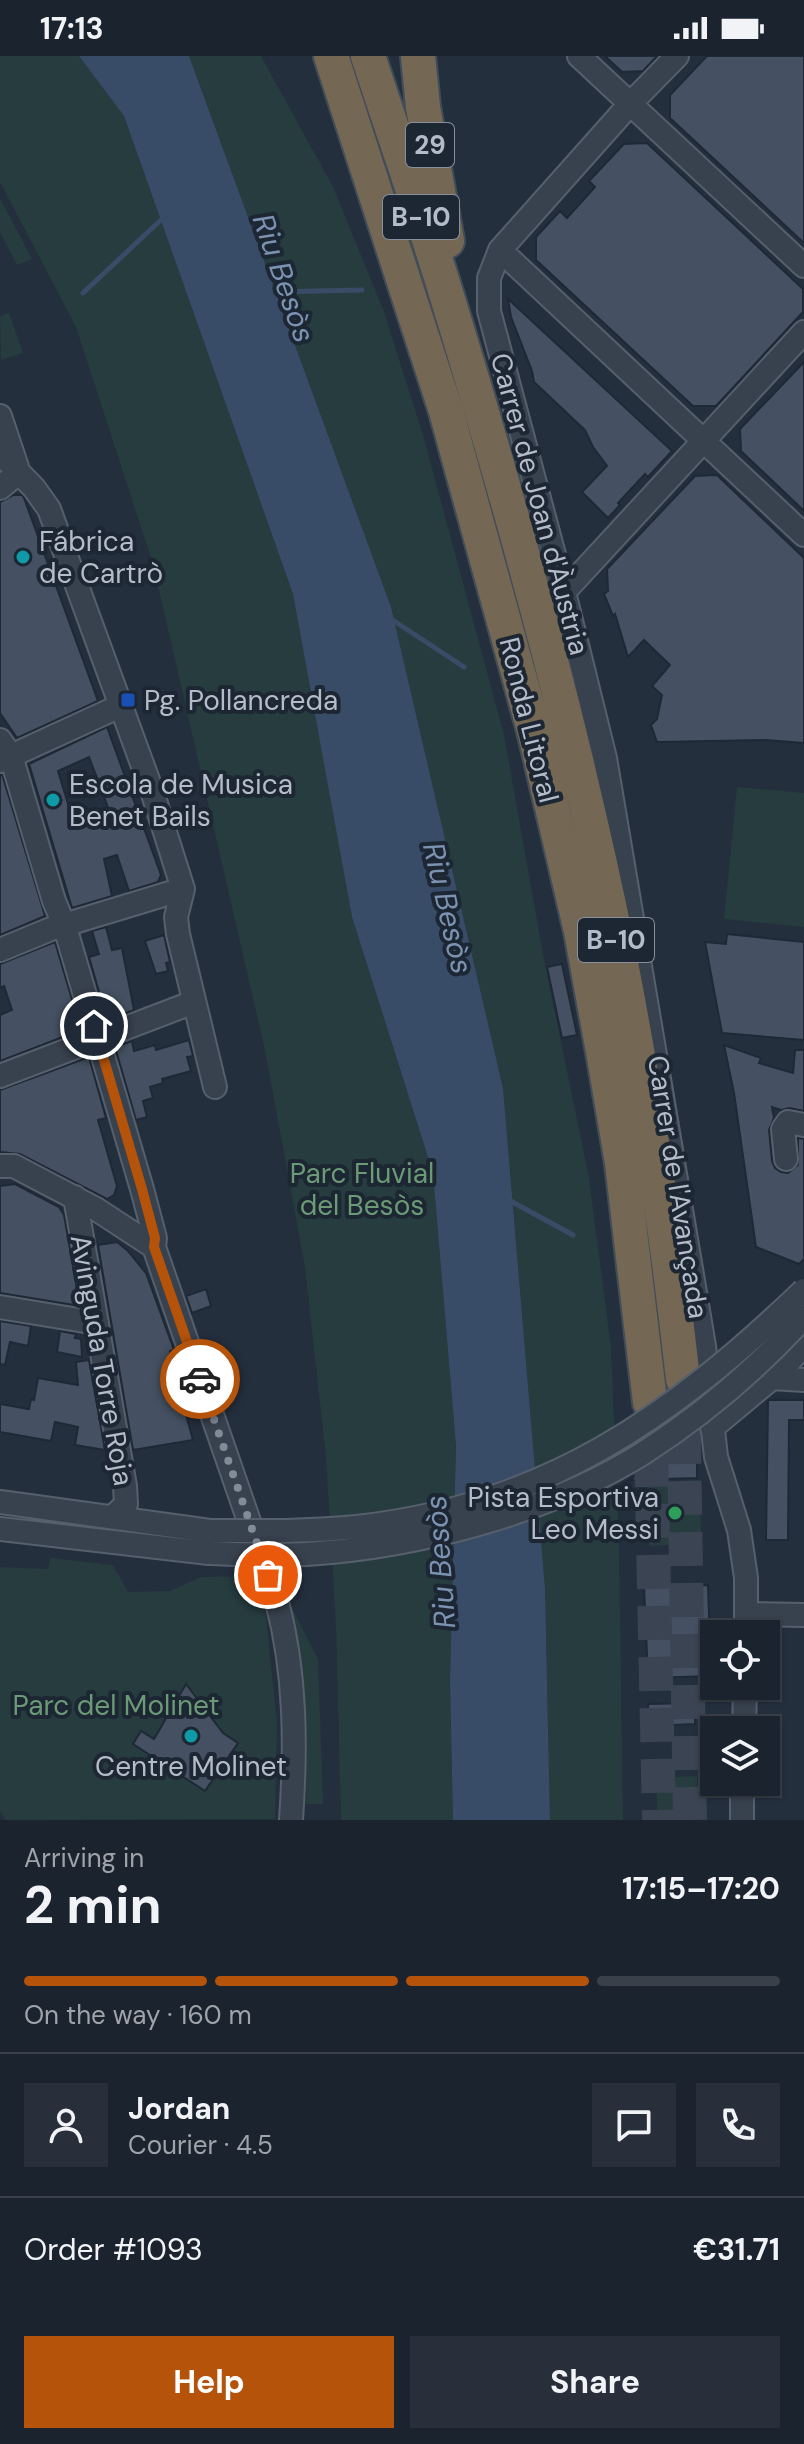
<!DOCTYPE html>
<html lang="en">
<head>
<meta charset="utf-8">
<style>
	:root { --surface:#1b232e; --page:#282f3a; --text:#f1f3f6; --muted:#a0a4aa; --line:#39404a; --accent:#b45309 }
	body { margin:0; font-family:"DM Sans",sans-serif; background:var(--page); color:var(--text); height:100vh; display:flex; flex-direction:column; font-size:30px; white-space:nowrap }
	* { box-sizing:border-box; margin:0 }
	p { font-size:26px; color:var(--muted) }
	.icon { flex:none; width:44px; height:44px; fill:none; stroke:currentColor; stroke-width:2; stroke-linecap:round; stroke-linejoin:round }
	.map { position:relative; height:1764px; overflow:hidden }
	.panel { display:flex; flex-direction:column; background:var(--surface); flex:1 }
	.panel>* { flex:none }
	.tools { position:absolute; left:700px; top:1564px; display:grid; gap:16px }
	.tools a { display:grid; place-items:center; width:80px; height:80px; border-radius:0px; background:var(--surface); box-shadow:0 2px 6px #0004,0 0 0 2px var(--line); font-size:40px }
	.pin { position:absolute; display:grid; place-items:center; width:68px; height:68px; color:#fff; margin:-34px; border:4px solid #fff; border-radius:50%; box-shadow:0 2px 8px #0007 }
	.courier { position:absolute; display:grid; place-items:center; width:80px; height:80px; margin:-40px; border:6px solid #b45309; border-radius:50%; background:#fff; color:#222; box-shadow:0 2px 10px #0007 }
	.overview em { font-style:normal; font-weight:700 }
	.overview div { display:flex; flex-direction:column-reverse }
	.overview { display:flex; align-items:center; justify-content:space-between; height:136px; padding:0 24px }
	h1 { font-size:52px; font-weight:700; line-height:60px }
	.bar { display:grid; grid-template-columns:repeat(4,1fr); gap:12px 8px; align-content:center; height:96px; padding:0 24px }
	.bar i { height:10px; border-radius:6px; background:var(--line) }
	.bar .current { background:var(--accent) }
	.bar p { grid-column:span 4 }
	.line { display:flex; align-items:center; gap:20px; padding:0 24px; border-top:2px solid var(--line) }
	.line div { flex:1 }
	.round { display:grid; place-items:center; flex:none; width:84px; height:84px; border-radius:0px; background:var(--page) }
	.button { display:flex; gap:16px; margin-top:auto; padding:16px 24px }
	.button a { flex:1; height:92px; border-radius:0px; background:var(--accent); color:#fff; font-size:32px; font-weight:700; line-height:92px; text-align:center }
	.button a+a { background:var(--page); color:var(--text) }
	.status { display:flex; justify-content:space-between; align-items:center; height:56px; padding:0 40px; background:var(--surface); direction:ltr }
	.status svg { height:22px; fill:currentColor }
	.map>svg:first-child { display:block }
	.green { fill:#263c3f }
	.water { fill:#394c67 }
	.lines { fill:none; stroke-linecap:round; stroke-linejoin:round }
	.stream { stroke:#394c67; stroke-width:5 }
	.building { fill:#455162; stroke:#1f2835; stroke-width:2; fill-rule:evenodd }
	.highway-tunnel { stroke:#3a4453; stroke-width:34; stroke-dasharray:34 17; stroke-linecap:butt }
	.minor-casing { stroke:#565f6c; stroke-width:26 }
	.highway-casing { stroke:#434c59; stroke-width:38 }
	.minor { stroke:#38414e; stroke-width:22 }
	.highway { stroke:#746855; stroke-width:34 }
	.minor-bridge-casing { stroke:#565f6c; stroke-width:26; stroke-linecap:butt }
	.minor-bridge { stroke:#38414e; stroke-width:22 }
	.done { stroke:#828b98; stroke-width:8; stroke-dasharray:0 14.4 }
	.route { stroke:#b45309; stroke-width:10 }
	.culture-dot { fill:#0f9aa8; stroke:#1d2633; stroke-width:3 }
	.transit-dot { fill:#1a4fb4; stroke:#1d2633; stroke-width:3 }
	.leisure-dot { fill:#2e9e5b; stroke:#1d2633; stroke-width:3 }
	.labels { text-anchor:middle; dominant-baseline:central; stroke-width:8; stroke-linejoin:round; paint-order:stroke }
	.shield { fill:#1d2633; stroke:#878f9c; stroke-width:2 }
	.shield-label { font-size:26px; font-weight:bold; fill:#b4bcc9 }
	.street-label { font-size:28px; fill:#b4bcc9; stroke:#1d2633 }
	.poi-label { font-size:28px; fill:#b4bcc9; stroke:#1d2633; text-anchor:start }
	.park-label { font-size:28px; fill:#6b9a76; stroke:#1d2633 }
	.water-label { font-size:30px; font-style:italic; fill:#7c92b1; stroke:#1d2633 }
</style>
</head>
<body>
<div class="status"><b>17:13</b><svg viewBox="0 0 49 12"><path d="M0 12V9h3v3zM5 12V6h3v6zM10 12V3h3v9zM15 12V0h3v12zM26 1h20v11H26zM47 4h2v5h-2z"/></svg></div>
<div class="map">
<svg width="804" height="1764" viewBox="0 0 804 1764">
	<rect width="100%" height="100%" fill="#242f3e"/>
	<!-- green -->
	<path class="green" d="M 0,0 L 79,0 L 124,60 L 293,538 L 352,861 L 433,1117 L 456,1390 L 450,1626 L 453,1764 L 341,1764 L 336,1569 L 326,1401 L 305,1211 L 265,994 L 153,508 L 76,271 L 0,126 Z
		M 189,0 L 261,0 L 333,131 L 383,253 L 423,379 L 504,679 L 543,898 L 589,1122 L 611,1292 L 619,1489 L 623,1764 L 550,1764 L 545,1532 L 503,1032 L 391,551 Z
		M 0,144 L 1,144 L 32,203 L 17,209 L 0,176 Z
		M 9,257 L 23,297 L 1,304 L 0,260 Z
		M 737,731 L 804,737 L 804,871 L 724,863 Z
		M 700,1424 L 701,1488 L 649,1490 L 648,1426 Z
		M 50,1502 L 113,1509 L 128,1536 L 170,1535 L 201,1521 L 255,1520 L 265,1551 L 277,1667 L 275,1763 L 6,1764 L 0,1755 L 0,1511 L 48,1513 Z
		M 292,1552 L 318,1603 L 323,1748 L 306,1748 L 307,1683 L 301,1612 Z
		M 697,1720 L 698,1764 L 658,1764 L 656,1722 Z"/>
	<!-- water -->
	<path class="water" d="M 79,0 L 189,0 L 391,551 L 503,1032 L 545,1532 L 550,1764 L 453,1764 L 450,1626 L 456,1390 L 433,1117 L 352,861 L 293,538 L 124,60 Z"/>
	<g class="lines">
		<!-- stream -->
		<path class="stream" d="M 271,236 L 362,234
			M 83,237 L 164,161
			M 391,563 L 464,611
			M 507,1143 L 573,1179"/>
	</g>
	<!-- building -->
	<path class="building" d="M 605,0 L 657,0 L 643,15 L 622,16 Z
		M 707,0 L 804,0 L 804,187 L 670,62 L 670,39 Z
		M 647,87 L 803,233 L 803,256 L 716,350 L 693,350 L 536,204 L 536,181 L 560,155 L 567,162 L 595,131 L 589,125 L 624,88 Z
		M 508,243 L 672,395 L 648,421 L 645,418 L 618,447 L 620,449 L 608,462 L 582,436 L 607,410 L 593,391 L 585,374 L 534,326 L 532,315 L 511,261 Z
		M 804,306 L 804,455 L 741,395 L 740,373 Z
		M 717,419 L 804,502 L 804,687 L 765,684 L 657,686 L 651,669 L 657,663 L 662,639 L 652,630 L 670,609 L 644,584 L 628,601 L 615,558 L 613,560 L 604,538 L 608,535 L 607,513 L 695,420 Z
		M 13,439 L 22,439 L 24,442 L 98,645 L 17,682 L 0,657 L 0,446 Z
		M 107,671 L 161,819 L 158,826 L 129,835 L 117,799 L 104,803 L 112,840 L 72,852 L 29,708 ZM 89,701 L 109,754 L 73,764 L 58,715 Z
		M 2,718 L 45,860 L 0,879 L 0,719 Z
		M 106,871 L 112,894 L 122,892 L 134,954 L 107,964 L 89,901 L 99,898 L 92,875 Z
		M 727,878 L 804,886 L 804,984 L 722,977 L 705,886 L 726,888 Z
		M 164,879 L 170,906 L 166,907 L 168,915 L 156,918 L 145,885 Z
		M 55,886 L 81,974 L 0,1005 L 0,959 L 12,954 L 4,930 L 0,932 L 0,908 Z
		M 562,908 L 577,979 L 562,982 L 547,911 Z
		M 189,984 L 193,1000 L 187,1001 L 191,1015 L 162,1023 L 163,1027 L 150,1031 L 153,1042 L 143,1045 L 147,1061 L 136,1064 L 115,991 L 132,985 L 134,995 L 155,989 L 156,994 Z
		M 724,989 L 761,1002 L 759,1007 L 793,1017 L 795,994 L 804,994 L 804,1055 L 790,1052 L 781,1054 L 772,1051 L 774,1062 L 769,1074 L 772,1105 L 775,1112 L 781,1116 L 788,1117 L 798,1109 L 798,1082 L 804,1083 L 804,1203 L 799,1208 L 756,1191 L 734,1037 Z
		M 89,1001 L 106,1062 L 98,1064 L 117,1130 L 114,1139 L 107,1143 L 20,1098 L 0,1096 L 0,1034 Z
		M 15,1128 L 59,1151 L 64,1159 L 80,1250 L 0,1237 L 0,1130 Z
		M 117,1186 L 128,1195 L 146,1217 L 174,1294 L 170,1295 L 181,1335 L 189,1334 L 194,1350 L 184,1352 L 193,1384 L 133,1394 L 98,1189 Z
		M 206,1233 L 211,1250 L 192,1257 L 186,1240 Z
		M 0,1265 L 31,1270 L 28,1290 L 10,1286 L 5,1309 L 0,1308 Z
		M 60,1275 L 76,1278 L 75,1282 L 81,1283 L 82,1301 L 57,1296 Z
		M 89,1304 L 105,1394 L 75,1389 L 78,1371 L 55,1366 L 51,1385 L 0,1376 L 0,1348 L 29,1353 L 31,1343 L 34,1344 L 38,1322 L 78,1329 L 76,1306 Z
		M 768,1344 L 804,1344 L 804,1364 L 789,1364 L 788,1484 L 766,1484 Z
		M 697,1381 L 697,1422 L 629,1424 Z
		M 708,1529 L 711,1620 L 648,1622 L 644,1530 Z
		M 186,1628 L 223,1677 L 238,1687 L 205,1735 L 133,1688 L 141,1675 L 154,1683 Z
		M 695,1647 L 695,1668 L 649,1670 L 648,1648 Z"/>
	<g class="lines">
		<!-- highway-tunnel -->
		<path class="highway-tunnel" d="M 683,1323 L 690,1764
			M 650,1346 L 659,1764"/>
		<!-- minor casing -->
		<g class="minor-casing">
			<path id="minor" d="M 579,0 L 804,210
				M 677,0 L 630,48 L 500,194 L 489,222 L 489,255 L 564,536 L 605,702 L 704,1290 L 716,1401 L 739,1474 L 746,1522 L 746,1578
				M 500,194 L 804,479
				M 0,360 L 17,411
				M 0,397 L 34,432 L 49,453 L 152,735 L 183,833 L 176,861 L 178,878 L 215,1031
				M 0,432 L 19,416
				M 564,536 L 804,276
				M 0,684 L 11,700 L 54,845 L 65,871 L 142,1133 L 155,1182 L 154,1191
				M 0,705 L 120,650
				M 0,894 L 51,873 L 183,833
				M 0,1020 L 194,946
				M 786,1103 L 783,1073 L 788,1066 L 804,1069
				M 0,1110 L 14,1110 L 96,1153 L 154,1191 L 277,1546 C 296,1617 296,1692 291,1764
				M 75,1141 L 125,1430 L 126,1448 L 113,1461
				M 0,1251 L 97,1267
				M 781,1315 L 804,1288
				M 712,1372 L 772,1322 L 804,1324
				M 0,1446 L 210,1475
				M 0,1473 L 209,1497
				M 746,1558 L 804,1559
				M 744,1674 L 745,1630
				M 742,1764 L 742,1726"/>
		</g>
		<!-- highway casing -->
		<g class="highway-casing">
			<path id="highway" d="M 331,0 L 446,355 L 535,678 L 581,875 L 604,1001 L 622,1107 L 650,1346
				M 368,0 C 395,82 424,164 449,247 C 514,459 575,679 619,897 C 647,1038 667,1180 683,1323
				M 418,0 L 423,51 L 447,185"/>
		</g>
		<!-- minor -->
		<use href="#minor" class="minor"/>
		<!-- highway -->
		<use href="#highway" class="highway"/>
		<!-- minor-bridge casing -->
		<g class="minor-bridge-casing">
			<path id="minor-bridge" d="M 210,1475 C 258,1475 307,1476 356,1471 C 544,1451 672,1361 804,1234
				M 209,1497 C 242,1498 274,1500 307,1498 C 418,1491 547,1457 642,1398 C 701,1360 757,1313 804,1261"/>
		</g>
		<!-- minor-bridge -->
		<use href="#minor-bridge" class="minor-bridge"/>
	</g>
	<g class="lines">
		<!-- done -->
		<path class="done" d="M 200,1323 L 268,1519"/>
		<!-- route -->
		<path class="route" d="M 94,970 L 142,1133 L 155,1182 L 154,1191 L 200,1323"/>
	</g>
	<!-- markers -->
	<g class="culture-dot">
		<circle cx="23" cy="501" r="8"/>
		<circle cx="53" cy="744" r="8"/>
		<circle cx="191" cy="1680" r="8"/>
	</g>
	<rect class="transit-dot" x="120" y="636" width="16" height="16" rx="4"/>
	<circle class="leisure-dot" cx="675" cy="1457" r="8"/>
	<g class="labels">
		<!-- shield labels -->
		<g class="shield">
			<rect x="406" y="67" width="48" height="44" rx="6"/>
			<rect x="383" y="139" width="76" height="44" rx="6"/>
			<rect x="578" y="862" width="76" height="44" rx="6"/>
		</g>
		<g class="shield-label">
			<text x="430" y="89">29</text>
			<text x="421" y="161">B-10</text>
			<text x="616" y="884">B-10</text>
		</g>
		<!-- street labels -->
		<g class="street-label">
			<text transform="translate(540 448) rotate(75)">Carrer de Joan d'Àustria</text>
			<text transform="translate(529 664) rotate(76)">Ronda Litoral</text>
			<text transform="translate(678 1131) rotate(81)">Carrer de l'Avançada</text>
			<text transform="translate(102 1304) rotate(80)">Avinguda Torre Roja</text>
		</g>
		<!-- poi labels -->
		<g class="poi-label">
			<text x="39" y="485">Fábrica<tspan x="39" dy="32">de Cartrò</tspan></text>
			<text x="144" y="644">Pg. Pollancreda</text>
			<text x="69" y="728">Escola de Musica<tspan x="69" dy="32">Benet Bails</tspan></text>
			<text x="659" y="1441" text-anchor="end">Pista Esportiva<tspan x="659" dy="32">Leo Messi</tspan></text>
			<text x="191" y="1710" text-anchor="middle">Centre Molinet</text>
		</g>
		<!-- park labels -->
		<g class="park-label">
			<text x="362" y="1117">Parc Fluvial<tspan x="362" dy="32">del Besòs</tspan></text>
			<text x="116" y="1649">Parc del Molinet</text>
		</g>
		<!-- water labels -->
		<g class="water-label">
			<text transform="translate(284 222) rotate(71)">Riu Besòs</text>
			<text transform="translate(448 852) rotate(77)">Riu Besòs</text>
			<text transform="translate(440 1506) rotate(-94)">Riu Besòs</text>
		</g>
	</g>
</svg>
<div class="tools">
<a><svg class="icon" aria-label="locate" viewBox="0 0 24 24"><circle cx="12" cy="12" r="6"/><path d="M12 2v4M12 18v4M2 12h4M18 12h4"/></svg></a>
<a><svg class="icon" aria-label="layers" viewBox="0 0 24 24"><path d="M12 4l9 5-9 5-9-5zM3 14l9 5 9-5"/></svg></a>
</div>
<div class="pin" style="left:268px;top:1519px;background:#ea580c"><svg class="icon" aria-label="bag" viewBox="0 0 24 24"><path d="M5 8h14l-1 12H6zM9 8a3 3 0 0 1 6 0"/></svg></div>
<div class="pin" style="left:94px;top:970px;background:#1f2937"><svg class="icon" aria-label="home" viewBox="0 0 24 24"><path d="M3 11l9-7 9 7M6 9v11h12V9"/></svg></div>
<div class="courier" style="left:200px;top:1323px"><svg class="icon" aria-label="car" viewBox="0 0 24 24"><path d="M5 17H2v-5l4-1 3-4h7l3 4 3 1v5h-3M9 17h6M6 11h13"/><circle cx="7" cy="17" r="2"/><circle cx="17" cy="17" r="2"/></svg></div>
</div>
<section class="panel">
<div class="overview"><div><h1>2 min</h1><p>Arriving in</p></div><em>17:15–17:20</em></div>
<div class="bar"><i class="current"></i><i class="current"></i><i class="current"></i><i></i><p>On the way · 160 m</p></div>
<div class="line" style="height:144px"><a class="round"><svg class="icon" aria-label="person" viewBox="0 0 24 24"><circle cx="12" cy="8" r="4"/><path d="M4 21q1-7 8-7t8 7"/></svg></a><div><b>Jordan</b><p>Courier · 4.5</p></div><a class="round"><svg class="icon" aria-label="chat" viewBox="0 0 24 24"><path d="M4 5h16v11H9l-5 4z"/></svg></a><a class="round"><svg class="icon" aria-label="phone" viewBox="0 0 24 24"><path d="M5 4h4l2 5-3 2q2 4 5 5l2-3 5 2v4C11 20 4 13 5 4z"/></svg></a></div>
<div class="line" style="height:104px"><div>Order #1093</div><b>€31.71</b></div>
<div class="button"><a>Help</a><a>Share</a></div>
</section>
</body>
</html>
